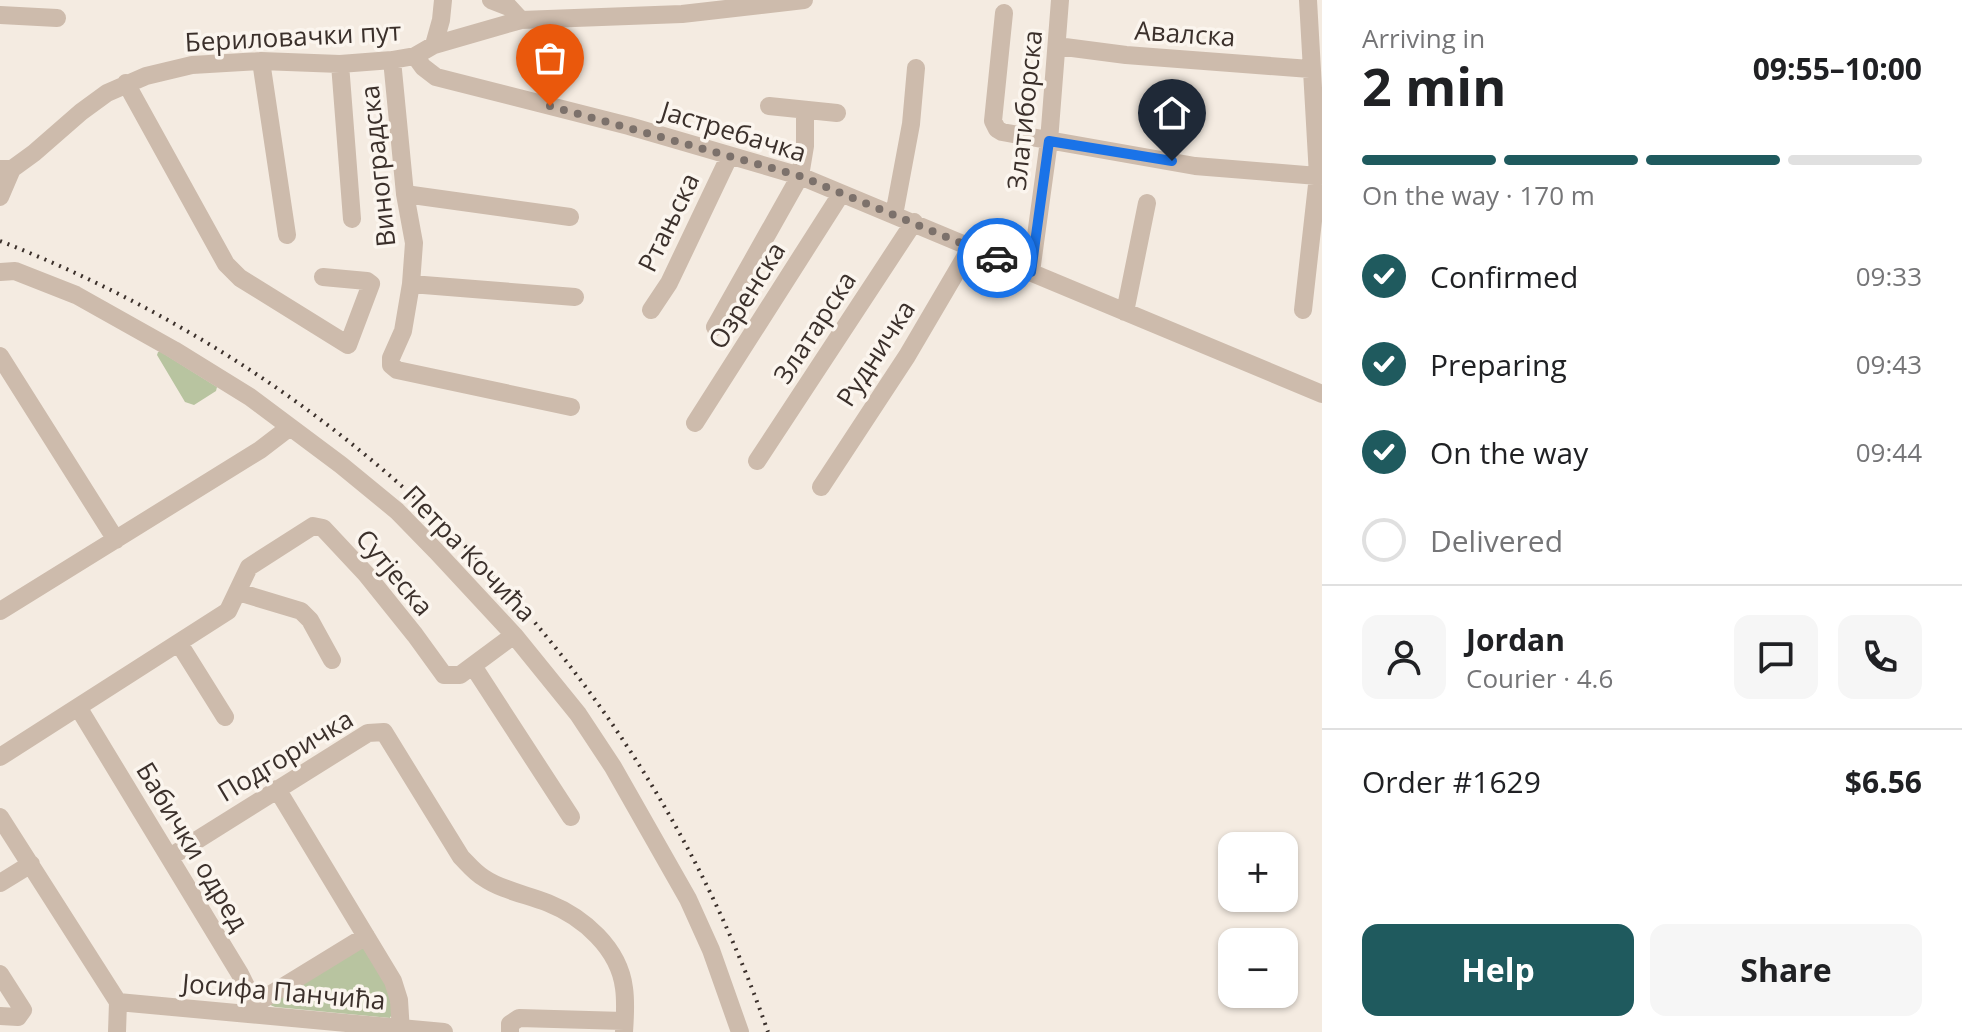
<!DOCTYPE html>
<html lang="en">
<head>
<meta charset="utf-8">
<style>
	:root { --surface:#fff; --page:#f6f6f6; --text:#202124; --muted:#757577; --line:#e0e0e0; --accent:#1f5a5e }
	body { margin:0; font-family:"Open Sans",sans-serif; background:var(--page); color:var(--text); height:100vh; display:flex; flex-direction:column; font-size:30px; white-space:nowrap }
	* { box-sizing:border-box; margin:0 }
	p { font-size:26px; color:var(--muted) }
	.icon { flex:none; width:44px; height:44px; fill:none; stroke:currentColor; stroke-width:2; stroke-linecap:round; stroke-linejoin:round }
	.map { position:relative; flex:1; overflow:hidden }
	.side { display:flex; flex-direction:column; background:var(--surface); width:640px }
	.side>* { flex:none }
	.fabs { position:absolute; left:1218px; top:832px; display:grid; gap:16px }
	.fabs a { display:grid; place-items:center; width:80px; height:80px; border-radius:16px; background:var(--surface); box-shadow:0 2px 6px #0004; font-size:40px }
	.pin { position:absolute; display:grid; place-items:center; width:68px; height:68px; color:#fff; margin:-82px -34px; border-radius:50% 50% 50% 0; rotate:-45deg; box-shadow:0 0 8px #0007 }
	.pin .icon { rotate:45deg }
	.courier { position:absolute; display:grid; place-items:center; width:80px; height:80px; margin:-40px; border:6px solid #1a73e8; border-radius:50%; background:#fff; color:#222; box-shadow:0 2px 10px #0007 }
	.head em { font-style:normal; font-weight:700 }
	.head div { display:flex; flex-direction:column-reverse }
	.head { display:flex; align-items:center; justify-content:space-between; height:136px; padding:0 40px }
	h1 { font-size:52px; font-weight:700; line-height:60px }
	.bar { display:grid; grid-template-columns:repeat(4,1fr); gap:12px 8px; align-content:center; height:96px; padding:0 40px }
	.bar i { height:10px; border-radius:6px; background:var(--line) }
	.bar .current { background:var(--accent) }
	.bar p { grid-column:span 4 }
	.line { display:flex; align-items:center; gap:20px; padding:0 40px; border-top:2px solid var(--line) }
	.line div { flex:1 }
	.round { display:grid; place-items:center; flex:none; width:84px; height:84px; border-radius:16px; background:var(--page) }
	ol { padding:0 40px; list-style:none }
	li { display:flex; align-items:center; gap:24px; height:88px }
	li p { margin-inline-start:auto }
	li .icon { padding:8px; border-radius:50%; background:var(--accent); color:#fff; stroke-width:4 }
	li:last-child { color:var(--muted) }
	li i { width:44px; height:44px; border:4px solid var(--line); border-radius:50% }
	.button { display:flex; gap:16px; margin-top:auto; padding:16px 40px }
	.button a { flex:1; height:92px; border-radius:16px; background:var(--accent); color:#fff; font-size:32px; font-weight:700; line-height:92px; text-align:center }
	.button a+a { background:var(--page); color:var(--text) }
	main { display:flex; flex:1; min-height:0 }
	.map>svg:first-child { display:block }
	.green { fill:#b8c4a0 }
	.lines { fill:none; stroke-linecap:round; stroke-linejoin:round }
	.minor { stroke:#cdbbac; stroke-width:18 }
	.rail { stroke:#3b302b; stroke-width:4; stroke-dasharray:2 6; stroke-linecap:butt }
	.done { stroke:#7c716b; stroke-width:8; stroke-dasharray:0 14.4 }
	.route { stroke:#1a73e8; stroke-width:10 }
	.labels { text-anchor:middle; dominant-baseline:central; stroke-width:7; stroke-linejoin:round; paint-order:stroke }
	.street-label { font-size:26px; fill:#3b302b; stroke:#fbf5ee }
</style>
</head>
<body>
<main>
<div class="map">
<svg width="1322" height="1032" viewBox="0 0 1322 1032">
	<rect width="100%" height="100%" fill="#f4ebe1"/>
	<!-- green -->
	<path class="green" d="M 158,352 L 161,352 L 217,387 L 216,391 L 194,405 L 185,402 L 157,355 Z
		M 362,942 L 389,985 L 392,1014 L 390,1018 L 275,1007 L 268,1004 Z"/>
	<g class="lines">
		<!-- minor -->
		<path class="minor" d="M 491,0 L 509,7 L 521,20
			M 1004,13 L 993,121 L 997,129 L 1002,132 L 1195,166 L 1318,176
			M 0,15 L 57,18
			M 434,45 L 441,20 L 443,0
			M 1057,46 L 1126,55 L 1310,69
			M 415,56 L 423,67 L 436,77 L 629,126 L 800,176 L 1322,394
			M 392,60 L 405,194 L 414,243 L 411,284 L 403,331 L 391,358 L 391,365 L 397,370 L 571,407
			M 261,61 L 287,235
			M 340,64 L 352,219
			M 126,83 L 226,264 L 240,278 L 348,345 L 371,284 L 367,281 L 323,277
			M 769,106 L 837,113
			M 0,169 L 12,169 L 34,153 L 81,112 L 107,93 L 146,76 L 192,65 L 261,61 L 340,64 L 392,60 L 415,56 L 434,45 L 521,20 L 682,14 L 804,0
			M 405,194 L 570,217
			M 0,197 L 12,169
			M 894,215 L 911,124 L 916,68
			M 0,272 L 15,271 L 76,295 L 174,350 L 250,397 L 341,465 L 397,511 L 436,551 L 514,635 L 578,714 L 613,767 L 688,899 L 711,950 L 740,1032
			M 1031,272 L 1049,141 L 1060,0
			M 411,284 L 575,297
			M 651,310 L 669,283 L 729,157
			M 1303,310 L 1318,176 L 1308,0
			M 1125,312 L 1147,203
			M 715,327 L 800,176 L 805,146 L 805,110
			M 0,356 L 116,540
			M 695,423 L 841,194
			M 757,461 L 914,222
			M 821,487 L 907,356 L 971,247
			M 238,592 L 301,611 L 310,620 L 332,660
			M 0,611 L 260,450 L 290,427
			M 180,645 L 225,717
			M 473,666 L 571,817
			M 78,707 L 240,974 L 255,1004 L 257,1014
			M 0,757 L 228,611 L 249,567 L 313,526 L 323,528 L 366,574 L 415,635 L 444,675 L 460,675 L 514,635
			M 277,789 L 393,981 L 399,1000 L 401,1032
			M 0,817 L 118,1002 L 117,1032
			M 170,857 L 368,733 L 384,732 L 461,857 C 468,864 475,873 484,878 C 501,890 528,895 548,903 C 583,917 619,948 624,988 C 626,1002 625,1018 624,1032
			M 0,883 L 31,864
			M 0,974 L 23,1010 L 18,1017 L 0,1016
			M 118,1002 L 444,1032
			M 255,1004 L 366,936
			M 510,1032 L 510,1024 L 519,1018 L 624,1021"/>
		<!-- rail -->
		<path class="rail" d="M 0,241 C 359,381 641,667 768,1032"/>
	</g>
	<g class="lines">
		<!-- done -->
		<path class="done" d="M 550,106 L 800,176 L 997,258"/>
		<!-- route -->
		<path class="route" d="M 997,258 L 1031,272 L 1049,141 L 1172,161"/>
	</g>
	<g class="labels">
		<!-- street labels -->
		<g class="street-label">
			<text transform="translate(1185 33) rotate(4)">Авалска</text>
			<text transform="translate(293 36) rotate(-3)">Бериловачки пут</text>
			<text transform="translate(1024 110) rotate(-84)">Златиборска</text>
			<text transform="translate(734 131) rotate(17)">Јастребачка</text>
			<text transform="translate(377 166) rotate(-96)">Виноградска</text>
			<text transform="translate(668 222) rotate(-64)">Ртањска</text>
			<text transform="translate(746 295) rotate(-58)">Озренска</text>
			<text transform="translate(814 327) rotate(-57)">Златарска</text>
			<text transform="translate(875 353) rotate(-57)">Рудничка</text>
			<text transform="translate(470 553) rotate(46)">Петра Кочића</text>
			<text transform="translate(395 572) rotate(50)">Сутјеска</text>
			<text transform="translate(285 755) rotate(-31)">Подгоричка</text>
			<text transform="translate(193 846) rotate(59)">Бабички одред</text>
			<text transform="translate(284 991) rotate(5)">Јосифа Панчића</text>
		</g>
	</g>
</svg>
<div class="fabs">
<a>+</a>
<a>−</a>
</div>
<div class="pin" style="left:550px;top:106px;background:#ea580c"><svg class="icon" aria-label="bag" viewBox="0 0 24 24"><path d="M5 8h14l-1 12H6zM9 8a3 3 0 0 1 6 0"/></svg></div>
<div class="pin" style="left:1172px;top:161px;background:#1f2937"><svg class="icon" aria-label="home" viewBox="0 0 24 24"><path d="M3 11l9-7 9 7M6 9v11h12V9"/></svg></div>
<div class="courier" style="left:997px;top:258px"><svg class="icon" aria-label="car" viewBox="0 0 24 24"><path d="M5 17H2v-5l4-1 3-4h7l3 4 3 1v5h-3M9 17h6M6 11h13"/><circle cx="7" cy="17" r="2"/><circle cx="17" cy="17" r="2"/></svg></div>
</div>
<section class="side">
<div class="head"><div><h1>2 min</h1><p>Arriving in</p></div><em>09:55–10:00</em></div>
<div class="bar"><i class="current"></i><i class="current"></i><i class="current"></i><i></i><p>On the way · 170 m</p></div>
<ol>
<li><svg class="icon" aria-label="check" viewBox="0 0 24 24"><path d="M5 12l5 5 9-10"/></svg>Confirmed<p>09:33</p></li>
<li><svg class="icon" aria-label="check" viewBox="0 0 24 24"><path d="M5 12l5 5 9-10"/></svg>Preparing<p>09:43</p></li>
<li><svg class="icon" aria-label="check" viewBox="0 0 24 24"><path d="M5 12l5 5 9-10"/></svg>On the way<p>09:44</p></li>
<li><i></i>Delivered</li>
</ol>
<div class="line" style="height:144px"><a class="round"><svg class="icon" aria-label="person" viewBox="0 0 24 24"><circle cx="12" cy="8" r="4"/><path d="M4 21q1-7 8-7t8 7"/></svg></a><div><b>Jordan</b><p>Courier · 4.6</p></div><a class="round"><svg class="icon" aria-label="chat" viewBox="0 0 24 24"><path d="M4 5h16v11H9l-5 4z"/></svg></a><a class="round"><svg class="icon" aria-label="phone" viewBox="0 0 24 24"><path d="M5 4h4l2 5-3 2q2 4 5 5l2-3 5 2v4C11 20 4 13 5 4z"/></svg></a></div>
<div class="line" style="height:104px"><div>Order #1629</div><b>$6.56</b></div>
<div class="button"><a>Help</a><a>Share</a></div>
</section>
</main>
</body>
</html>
